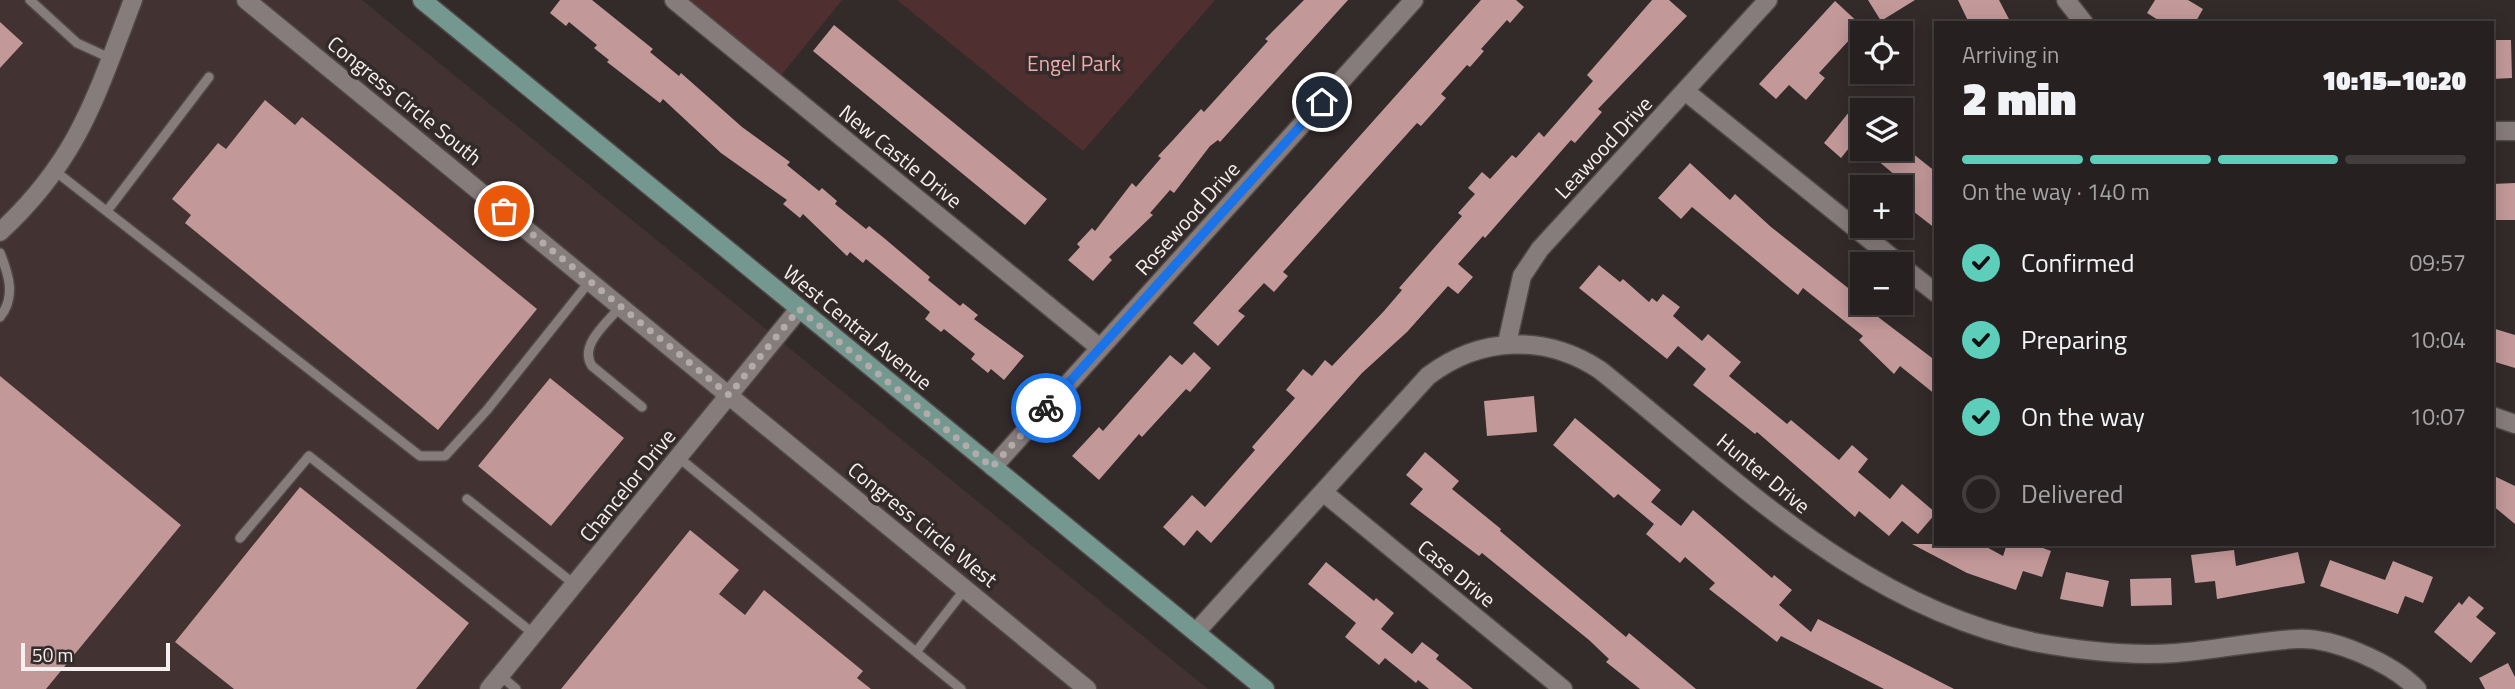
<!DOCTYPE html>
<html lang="en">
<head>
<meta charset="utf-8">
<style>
	:root { --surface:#262020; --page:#2e2829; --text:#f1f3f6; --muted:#a4a3a5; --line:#423e3e; --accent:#5dceb9 }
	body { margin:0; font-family:"Titillium Web",sans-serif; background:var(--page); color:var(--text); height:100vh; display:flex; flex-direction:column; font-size:26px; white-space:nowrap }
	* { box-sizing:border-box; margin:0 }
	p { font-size:23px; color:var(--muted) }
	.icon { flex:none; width:38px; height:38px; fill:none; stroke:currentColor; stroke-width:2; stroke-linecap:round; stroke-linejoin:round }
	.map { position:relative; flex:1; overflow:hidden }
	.side { position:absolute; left:1934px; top:21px; width:560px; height:525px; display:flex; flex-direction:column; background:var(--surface); border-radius:0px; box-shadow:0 4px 18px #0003,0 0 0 2px var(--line) }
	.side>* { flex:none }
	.fabs { position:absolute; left:1850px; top:21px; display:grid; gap:14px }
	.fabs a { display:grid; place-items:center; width:63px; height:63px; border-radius:0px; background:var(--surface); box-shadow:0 4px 18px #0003,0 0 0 2px var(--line); font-size:35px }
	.scale { position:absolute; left:21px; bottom:18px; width:149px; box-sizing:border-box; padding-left:7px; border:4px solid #f6eff0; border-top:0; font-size:19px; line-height:24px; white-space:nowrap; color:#f6eff0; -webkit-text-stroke:5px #332a2a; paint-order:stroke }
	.pin { position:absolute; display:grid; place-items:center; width:60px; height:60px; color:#fff; margin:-30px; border:4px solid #fff; border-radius:50%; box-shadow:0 2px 7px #0007 }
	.courier { position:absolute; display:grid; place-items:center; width:70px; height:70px; margin:-35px; border:5px solid #1a73e8; border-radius:50%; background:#fff; color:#222; box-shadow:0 2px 9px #0007 }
	.summary em { font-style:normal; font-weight:800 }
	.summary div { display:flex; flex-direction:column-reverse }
	.summary { display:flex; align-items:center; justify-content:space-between; height:119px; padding:0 28px }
	h1 { font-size:46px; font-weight:800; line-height:52px }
	.bar { display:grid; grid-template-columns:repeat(4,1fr); gap:10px 7px; align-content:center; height:84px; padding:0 28px }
	.bar i { height:9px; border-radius:5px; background:var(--line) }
	.bar .active { background:var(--accent) }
	.bar p { grid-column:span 4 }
	ol { padding:0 28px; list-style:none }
	li { display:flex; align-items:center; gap:21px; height:77px }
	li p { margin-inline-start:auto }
	li .icon { padding:7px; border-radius:50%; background:var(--accent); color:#111; stroke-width:4 }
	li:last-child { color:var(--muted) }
	li i { width:38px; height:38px; border:4px solid var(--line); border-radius:50% }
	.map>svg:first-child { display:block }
	.built { fill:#423232 }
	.green { fill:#502f31 }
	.building { fill:#c39899 }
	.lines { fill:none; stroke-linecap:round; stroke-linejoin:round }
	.lane-casing { stroke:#504848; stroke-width:12 }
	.street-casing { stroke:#504848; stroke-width:21 }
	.secondary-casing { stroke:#504848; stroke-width:21 }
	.lane { stroke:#877c7c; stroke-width:9 }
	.street { stroke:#877c7c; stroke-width:18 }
	.secondary { stroke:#749790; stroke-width:18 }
	.done { stroke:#b2aaab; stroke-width:7; stroke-dasharray:0 12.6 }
	.route { stroke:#1a73e8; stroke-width:9 }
	.labels { text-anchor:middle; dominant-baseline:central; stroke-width:7; stroke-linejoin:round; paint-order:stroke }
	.park-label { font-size:21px; fill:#f1abae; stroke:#332a2a }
	.street-label { font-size:21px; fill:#f6eff0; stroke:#332a2a }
</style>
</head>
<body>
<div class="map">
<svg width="2515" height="689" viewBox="0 0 2515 689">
	<rect width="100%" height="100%" fill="#332a2a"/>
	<!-- built -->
	<path class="built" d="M 0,0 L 362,0 L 1208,689 L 0,689 Z"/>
	<!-- green -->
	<path class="green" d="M 676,0 L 842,0 L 775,83 Z
		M 897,0 L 1215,0 L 1083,151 Z"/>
	<!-- building -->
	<path class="building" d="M 560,0 L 592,0 L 653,49 L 650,52 L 679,76 L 681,73 L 742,127 L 790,162 L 787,165 L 819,191 L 822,188 L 837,201 L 835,204 L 866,229 L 869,226 L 884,238 L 930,277 L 928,280 L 960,306 L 963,303 L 978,315 L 974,319 L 1024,356 L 1004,380 L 991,369 L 988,373 L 971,359 L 975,354 L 944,329 L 941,332 L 925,319 L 930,312 L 866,259 L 863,263 L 850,252 L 847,256 L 803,214 L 800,218 L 783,204 L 787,200 L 721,153 L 663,99 L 660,103 L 607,62 L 609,60 L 594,48 L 597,45 L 569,22 L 566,26 L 550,13 Z
		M 1304,0 L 1348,0 L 1220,142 L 1218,140 L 1210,146 L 1174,193 L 1170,190 L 1150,213 L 1153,215 L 1109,257 L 1112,260 L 1093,281 L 1068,260 L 1080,247 L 1077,244 L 1092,228 L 1095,231 L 1132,183 L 1136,187 L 1161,158 L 1158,156 L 1173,140 L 1201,109 L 1204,112 L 1268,41 L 1265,39 Z
		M 1481,0 L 1516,0 L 1524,7 L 1510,23 L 1507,20 L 1481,49 L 1484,51 L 1470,67 L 1467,65 L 1441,94 L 1446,98 L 1421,126 L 1417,123 L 1283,272 L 1288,276 L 1274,292 L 1264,283 L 1238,311 L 1245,316 L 1218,346 L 1193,323 Z
		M 1652,0 L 1669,0 L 1687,16 L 1598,109 L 1602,112 L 1575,143 L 1571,140 L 1485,238 L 1483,236 L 1458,264 L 1473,277 L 1458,294 L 1448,286 L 1407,332 L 1362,373 L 1211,543 L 1197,530 L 1184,546 L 1163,527 L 1192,495 L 1205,507 L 1255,450 L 1252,447 L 1295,398 L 1286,390 L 1303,369 L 1312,376 L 1325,360 L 1332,366 L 1384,311 L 1402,290 L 1399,288 L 1462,216 L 1458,213 L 1475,194 L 1468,188 L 1482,172 L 1490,179 L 1512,155 L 1516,158 L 1539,132 L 1544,137 L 1593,81 L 1587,75 Z
		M 1868,0 L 1915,0 L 1881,21 Z
		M 1958,0 L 1999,0 L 2011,23 L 1969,23 Z
		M 2155,0 L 2188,0 L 2203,9 L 2195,23 L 2163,23 L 2147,13 Z
		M 1835,1 L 1862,26 L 1819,73 L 1825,78 L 1806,100 L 1789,85 L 1776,99 L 1759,84 Z
		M 0,22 L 23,43 L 0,68 Z
		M 834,25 L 1047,199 L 1025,225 L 813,51 Z
		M 2492,40 L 2511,40 L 2512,78 L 2492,79 Z
		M 1862,96 L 1862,150 L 1853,143 L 1841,158 L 1824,143 Z
		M 265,100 L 295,125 L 302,117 L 537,309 L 438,430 L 185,223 L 191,215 L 172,199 L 218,143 L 226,149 Z
		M 1864,149 L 1907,149 L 1936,172 L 1936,229 L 1909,208 L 1900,219 L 1902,181 Z
		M 1690,163 L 1730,200 L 1735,194 L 1771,227 L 1862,299 L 1862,303 L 1868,304 L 1865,307 L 1936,361 L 1936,395 L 1900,366 L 1894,374 L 1859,340 L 1863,336 L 1803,288 L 1798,295 L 1692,207 L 1681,219 L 1658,198 Z
		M 2515,183 L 2515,220 L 2492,220 L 2492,184 Z
		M 1599,265 L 1620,282 L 1623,279 L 1649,302 L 1652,298 L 1657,302 L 1663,294 L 1680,307 L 1673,316 L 1702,341 L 1708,334 L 1741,362 L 1729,376 L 1787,424 L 1791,420 L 1839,460 L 1852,445 L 1868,459 L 1858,472 L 1890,499 L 1902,484 L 1936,513 L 1918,534 L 1902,521 L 1889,536 L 1859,511 L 1855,517 L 1757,432 L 1755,434 L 1693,385 L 1706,369 L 1678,346 L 1667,359 L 1579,288 Z
		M 2492,328 L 2515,335 L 2515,368 L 2492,361 Z
		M 1194,352 L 1211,368 L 1190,392 L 1186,389 L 1142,437 L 1139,434 L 1099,480 L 1072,456 L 1099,427 L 1103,431 L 1170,355 L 1182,365 Z
		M 0,376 L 181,525 L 46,689 L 0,689 Z
		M 550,378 L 624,438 L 551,526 L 478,466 Z
		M 1534,396 L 1537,432 L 1487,436 L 1484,401 Z
		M 1575,418 L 1661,490 L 1651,502 L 1681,526 L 1693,510 L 1772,578 L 1774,575 L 1792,590 L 1779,605 L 1811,632 L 1818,619 L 1954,689 L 1884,689 L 1781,636 L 1777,642 L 1709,589 L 1715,583 L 1685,557 L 1680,563 L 1646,534 L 1654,524 L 1618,494 L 1614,498 L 1553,445 Z
		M 1425,452 L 1459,481 L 1452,489 L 1501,529 L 1500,531 L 1626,637 L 1629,633 L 1696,689 L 1640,689 L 1606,662 L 1609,659 L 1589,640 L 1482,553 L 1479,556 L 1410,504 L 1423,489 L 1406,475 Z
		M 2492,475 L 2515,486 L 2515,524 L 2492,505 Z
		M 300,487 L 469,623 L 416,689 L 234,689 L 175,642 Z
		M 690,530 L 739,570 L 719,594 L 745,615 L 764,590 L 863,671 L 857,678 L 871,689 L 561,689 Z
		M 1912,544 L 1981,544 L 2003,556 L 2007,544 L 2032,544 L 2051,551 L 2042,577 L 2023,571 L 2016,590 L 1967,573 Z
		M 2234,550 L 2236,566 L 2298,552 L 2305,583 L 2217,599 L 2215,581 L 2195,583 L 2191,555 Z
		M 2330,560 L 2385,580 L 2393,561 L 2433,577 L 2423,603 L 2405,596 L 2398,614 L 2320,586 Z
		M 1326,562 L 1374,601 L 1376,598 L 1394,613 L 1381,629 L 1412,654 L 1422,642 L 1439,655 L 1436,659 L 1473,689 L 1429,689 L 1418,680 L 1416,683 L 1385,658 L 1379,665 L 1345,637 L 1356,623 L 1308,584 Z
		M 2066,572 L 2109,581 L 2103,607 L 2060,599 Z
		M 2171,578 L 2172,605 L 2131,606 L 2130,579 Z
		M 2469,596 L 2484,608 L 2476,617 L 2496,633 L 2471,663 L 2434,632 L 2459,602 L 2462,605 Z
		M 2508,663 L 2515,677 L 2515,689 L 2485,689 L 2479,678 Z"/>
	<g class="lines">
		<!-- lane casing -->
		<g class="lane-casing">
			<path id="lane" d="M 30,0 L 77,43 L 112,59
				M 55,171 L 420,456 L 445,456 L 487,410 L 590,281
				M 107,211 L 209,77
				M 0,253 C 9,275 16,297 0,317
				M 621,306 C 608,322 578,345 592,366 L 642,407
				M 678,457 L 961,689
				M 467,499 L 574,584
				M 240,538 L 309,456 L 534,634
				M 916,652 L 965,589
				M 500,675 L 516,689"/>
		</g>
		<!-- street casing -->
		<g class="street-casing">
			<path id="street" d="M 246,0 L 1087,689
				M 674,0 L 1100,348
				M 2066,0 L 2084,23
				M 1685,91 L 1900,264
				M 2492,131 L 2515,131
				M 0,232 C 79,159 96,96 133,0
				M 1900,265 L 1936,293
				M 1507,343 L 1522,276 L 1540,249 L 1768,0
				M 2492,416 L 2515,424
				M 993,467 L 1414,0
				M 1323,492 L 1563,689
				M 1196,632 L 1428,376 C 1481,336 1545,334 1600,370 C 1735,478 1863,609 2039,643 C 2083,651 2131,656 2176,653 C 2217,650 2257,641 2297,639 C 2333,637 2392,663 2417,689
				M 489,689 L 799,309"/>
		</g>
		<!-- secondary casing -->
		<g class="secondary-casing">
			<path id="secondary" d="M 422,0 L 1265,689"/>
		</g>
		<!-- lane -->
		<use href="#lane" class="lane"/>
		<!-- street -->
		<use href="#street" class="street"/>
		<!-- secondary -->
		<use href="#secondary" class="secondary"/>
	</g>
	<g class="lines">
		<!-- done -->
		<path class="done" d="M 504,211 L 729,395 L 799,309 L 992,467 L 1046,408"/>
		<!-- route -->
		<path class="route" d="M 1046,408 L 1322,102"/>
	</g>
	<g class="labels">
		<!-- park labels -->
		<g class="park-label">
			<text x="1074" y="63">Engel Park</text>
		</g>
		<!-- street labels -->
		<g class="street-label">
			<text transform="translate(405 100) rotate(39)">Congress Circle South</text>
			<text transform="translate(1603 147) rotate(-47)">Leawood Drive</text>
			<text transform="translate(901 156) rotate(39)">New Castle Drive</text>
			<text transform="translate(1187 218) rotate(-48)">Rosewood Drive</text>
			<text transform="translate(858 327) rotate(39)">West Central Avenue</text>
			<text transform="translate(1764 473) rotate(39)">Hunter Drive</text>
			<text transform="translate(627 485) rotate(-51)">Chancelor Drive</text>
			<text transform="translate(923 524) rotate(39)">Congress Circle West</text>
			<text transform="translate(1457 573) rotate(39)">Case Drive</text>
		</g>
	</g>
</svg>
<div class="fabs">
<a><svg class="icon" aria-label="locate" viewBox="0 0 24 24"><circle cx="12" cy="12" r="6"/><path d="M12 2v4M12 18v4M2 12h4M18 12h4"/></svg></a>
<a><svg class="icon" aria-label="layers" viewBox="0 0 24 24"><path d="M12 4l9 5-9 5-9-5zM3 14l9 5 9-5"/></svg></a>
<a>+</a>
<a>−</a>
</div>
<div class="scale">50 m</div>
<div class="pin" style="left:504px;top:211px;background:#ea580c"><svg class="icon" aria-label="bag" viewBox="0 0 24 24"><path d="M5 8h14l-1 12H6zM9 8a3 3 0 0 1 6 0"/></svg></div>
<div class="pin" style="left:1322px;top:102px;background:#1f2937"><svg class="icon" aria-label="home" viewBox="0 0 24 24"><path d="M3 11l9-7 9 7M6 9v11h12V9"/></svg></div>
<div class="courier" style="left:1046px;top:408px"><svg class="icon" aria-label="bike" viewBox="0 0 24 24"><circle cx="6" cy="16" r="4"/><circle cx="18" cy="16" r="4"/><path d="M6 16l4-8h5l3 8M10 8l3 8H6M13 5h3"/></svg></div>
<section class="side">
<div class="summary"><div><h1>2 min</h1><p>Arriving in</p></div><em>10:15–10:20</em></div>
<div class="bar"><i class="active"></i><i class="active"></i><i class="active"></i><i></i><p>On the way · 140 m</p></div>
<ol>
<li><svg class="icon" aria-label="check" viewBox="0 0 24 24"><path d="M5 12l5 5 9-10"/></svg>Confirmed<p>09:57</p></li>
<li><svg class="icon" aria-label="check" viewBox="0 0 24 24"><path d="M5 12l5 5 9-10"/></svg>Preparing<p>10:04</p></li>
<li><svg class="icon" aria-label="check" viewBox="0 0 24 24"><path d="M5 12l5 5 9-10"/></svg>On the way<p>10:07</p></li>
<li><i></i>Delivered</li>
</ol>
</section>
</div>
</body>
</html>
